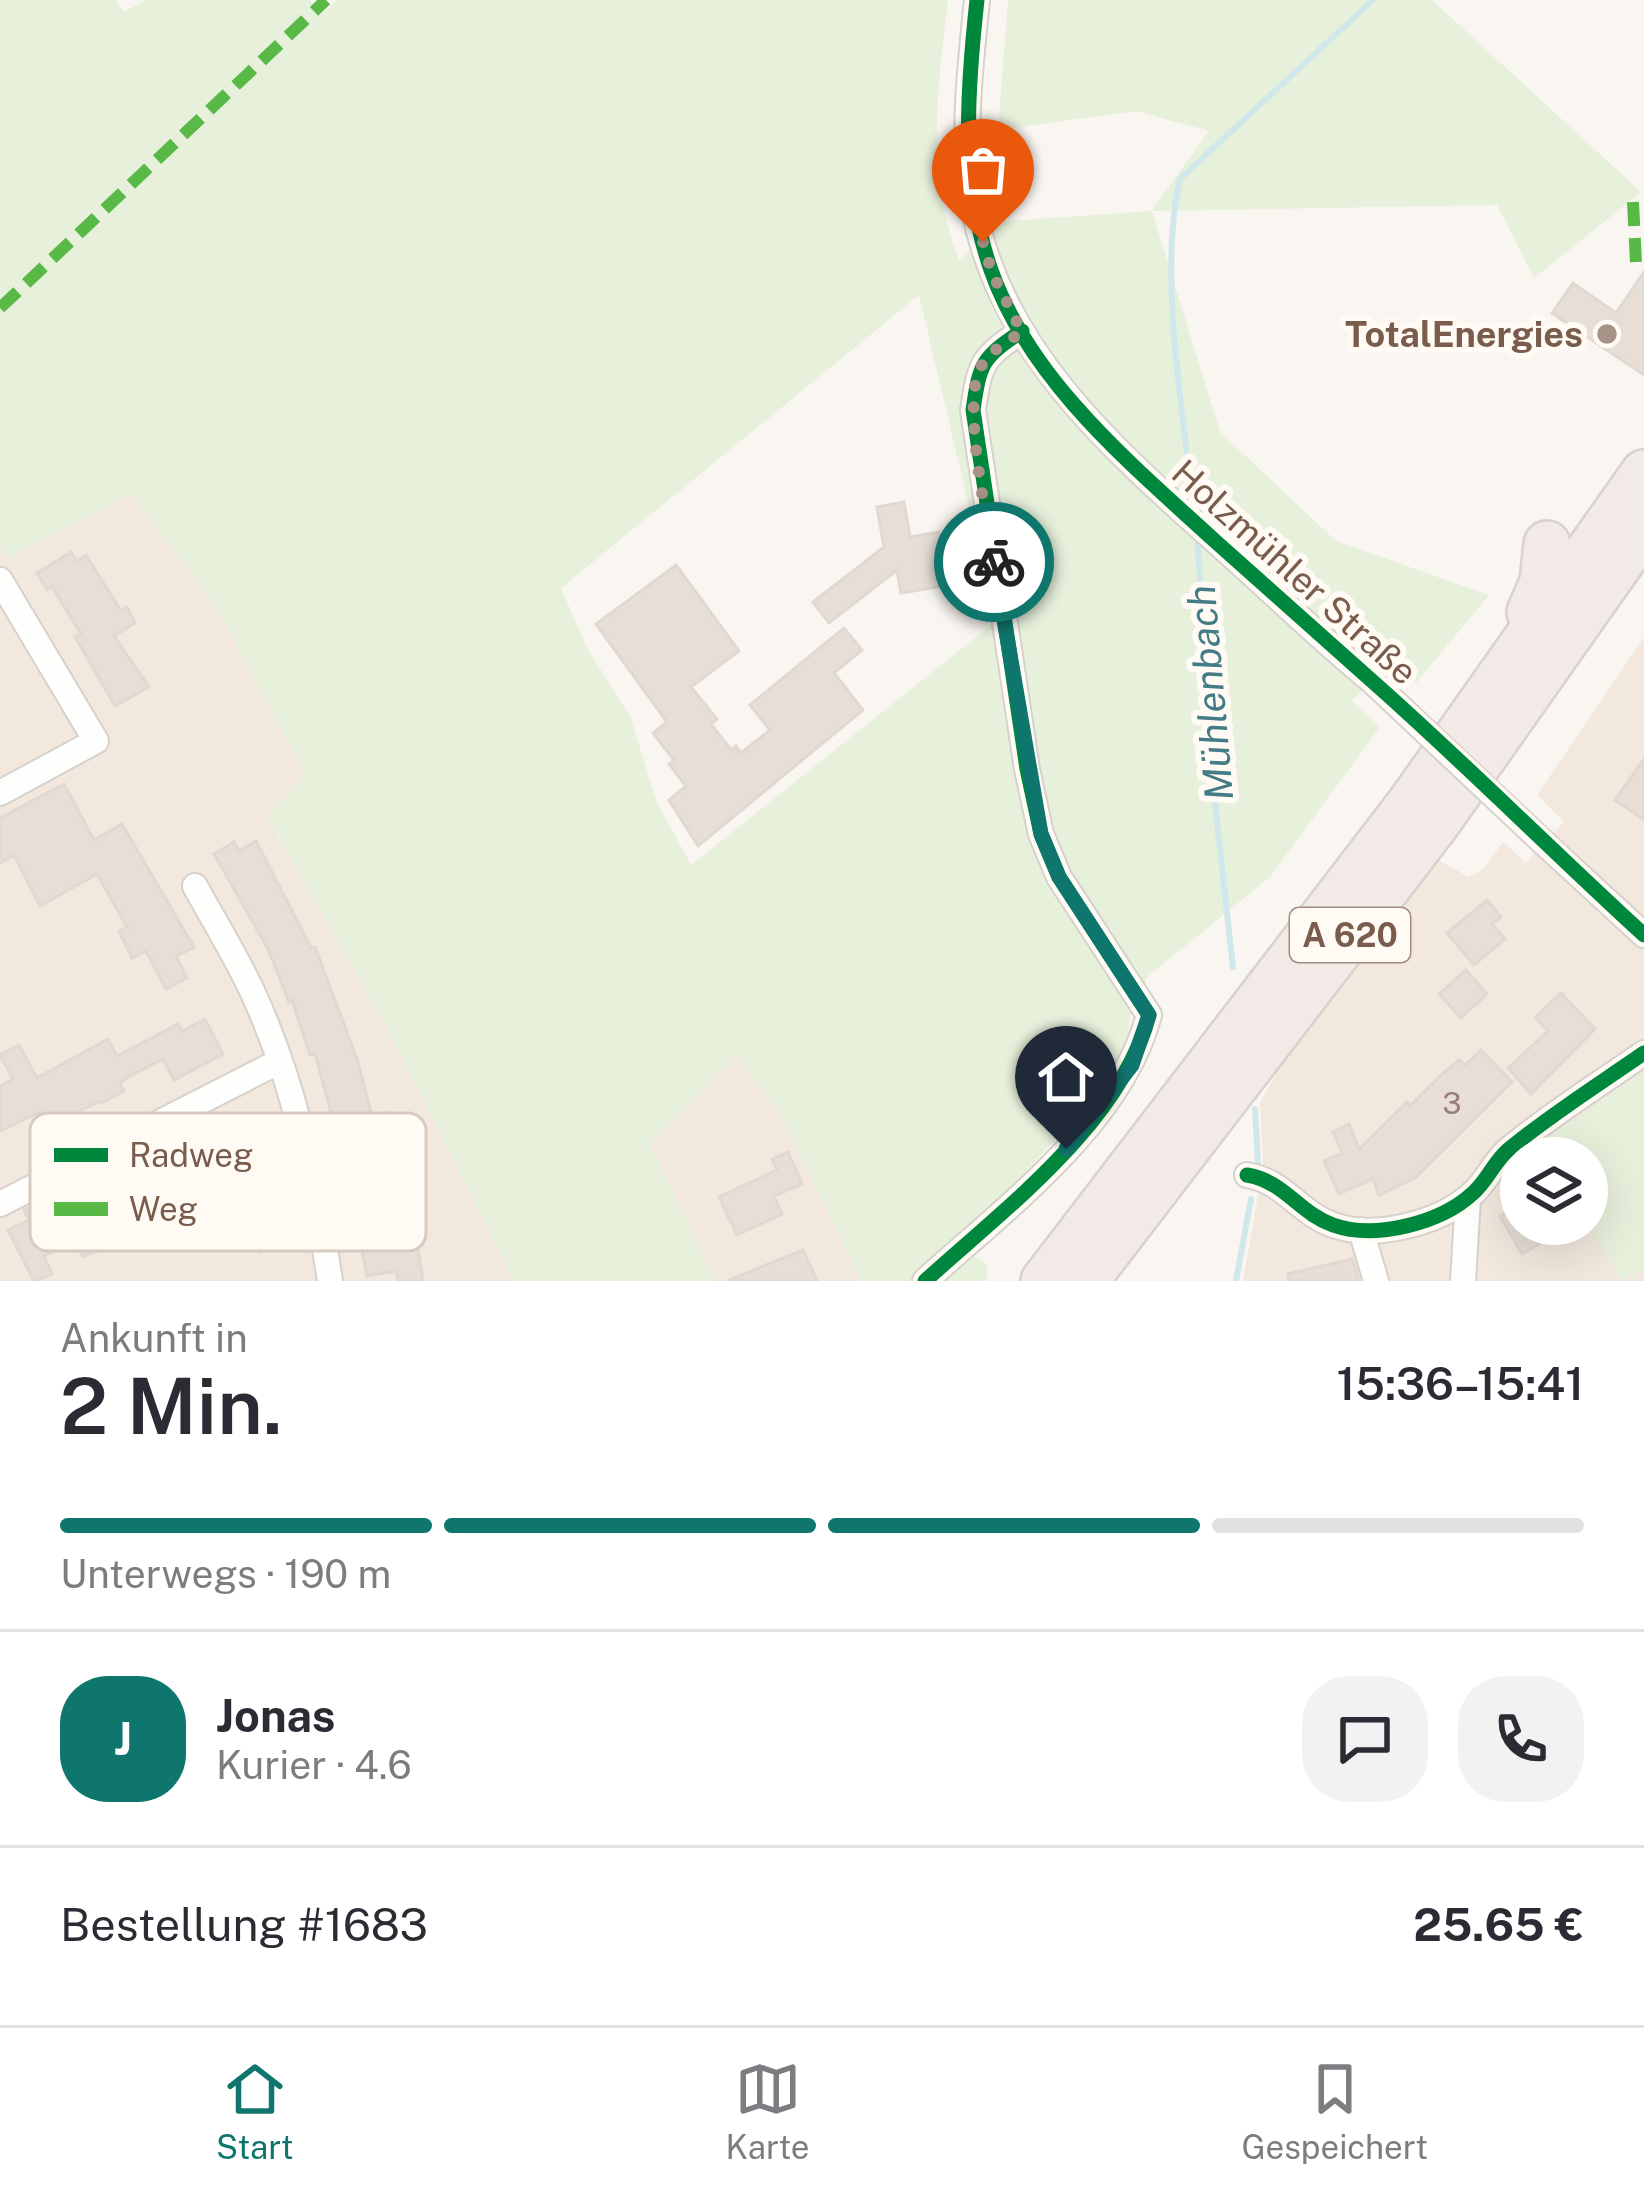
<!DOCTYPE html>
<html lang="de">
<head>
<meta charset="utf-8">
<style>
	:root { --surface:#fff; --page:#f2f2f3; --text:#2b2b33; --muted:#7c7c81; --line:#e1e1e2; --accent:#0f766e }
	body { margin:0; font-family:"Public Sans",sans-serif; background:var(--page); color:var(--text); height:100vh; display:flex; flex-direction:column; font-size:45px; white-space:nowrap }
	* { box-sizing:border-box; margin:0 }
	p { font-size:39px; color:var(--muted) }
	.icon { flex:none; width:66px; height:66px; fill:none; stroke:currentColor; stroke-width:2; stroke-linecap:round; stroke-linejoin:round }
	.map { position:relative; height:1281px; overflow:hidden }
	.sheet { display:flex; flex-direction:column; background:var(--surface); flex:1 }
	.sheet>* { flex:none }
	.buttons { position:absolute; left:1500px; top:1137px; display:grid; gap:24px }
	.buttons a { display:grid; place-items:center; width:108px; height:108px; border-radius:50%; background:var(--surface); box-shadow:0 12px 48px #0002; font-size:60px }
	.pin { position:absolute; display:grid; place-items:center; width:102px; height:102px; color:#fff; margin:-123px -51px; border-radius:50% 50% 50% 0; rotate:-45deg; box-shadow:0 0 12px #0007 }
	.pin .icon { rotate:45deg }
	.courier { position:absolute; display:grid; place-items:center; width:120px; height:120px; margin:-60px; border:9px solid #0f766e; border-radius:50%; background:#fff; color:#222; box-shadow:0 3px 15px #0007 }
	.headline em { font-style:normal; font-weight:600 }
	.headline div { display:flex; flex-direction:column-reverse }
	.headline { display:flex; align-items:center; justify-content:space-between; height:204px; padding:0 60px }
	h1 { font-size:78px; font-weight:600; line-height:90px }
	.bar { display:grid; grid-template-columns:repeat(4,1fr); gap:18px 12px; align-content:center; height:144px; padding:0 60px }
	.bar i { height:15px; border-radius:9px; background:var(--line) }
	.bar .selected { background:var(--accent) }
	.bar p { grid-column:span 4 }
	.line { display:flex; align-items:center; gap:30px; padding:0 60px; border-top:3px solid var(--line) }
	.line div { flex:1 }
	.round { display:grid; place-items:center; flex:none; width:126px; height:126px; border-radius:48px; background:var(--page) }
	.dock { display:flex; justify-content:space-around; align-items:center; height:168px; border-top:3px solid var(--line); background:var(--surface); font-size:33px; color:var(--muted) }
	.dock a { display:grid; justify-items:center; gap:6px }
	.dock .selected { color:var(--accent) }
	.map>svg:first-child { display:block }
	.residential { fill:#f2e8de; fill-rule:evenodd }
	.green { fill:#e7f0db; fill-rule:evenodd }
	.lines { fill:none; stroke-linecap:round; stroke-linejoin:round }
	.stream { stroke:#d0e8ea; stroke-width:6 }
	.building { fill:#e6ded7; stroke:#e2d8d2; stroke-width:3 }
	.street-casing { stroke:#d7d1cb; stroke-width:28 }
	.highway-casing { stroke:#dad1cc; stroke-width:50 }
	.street { stroke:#fefefd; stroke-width:24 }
	.highway { stroke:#f2eae7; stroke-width:45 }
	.street-bridge-casing { stroke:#d7d1cb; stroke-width:28; stroke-linecap:butt }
	.street-bridge { stroke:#fefefd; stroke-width:24 }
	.quiet { stroke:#58b947; stroke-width:12; stroke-dasharray:24 12; stroke-linecap:butt }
	.cycleway-casing { stroke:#fffaf3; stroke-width:22 }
	.cycleway { stroke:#00873e; stroke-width:15 }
	.done { stroke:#a69286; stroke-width:12; stroke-dasharray:0 21.6 }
	.route { stroke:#0f766e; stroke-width:15 }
	.poi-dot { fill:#a69286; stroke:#fffaf3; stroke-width:4.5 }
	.labels { text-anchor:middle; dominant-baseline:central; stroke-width:12; stroke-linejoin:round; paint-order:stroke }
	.number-label { font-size:30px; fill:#977e72 }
	.shield { fill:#fffaf3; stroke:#a28b7f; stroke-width:3 }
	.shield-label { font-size:33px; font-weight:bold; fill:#7a5c4d }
	.poi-label { font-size:36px; font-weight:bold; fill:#7a5c4d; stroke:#fffaf3; text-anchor:end }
	.street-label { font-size:36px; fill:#7a5c4d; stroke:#fffaf3 }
	.water-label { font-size:39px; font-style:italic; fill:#437c86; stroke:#fffaf3 }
	.key { fill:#fffaf3; stroke:#d7cbc1; stroke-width:3 }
	.key-label { font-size:33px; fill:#7a5c4d }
</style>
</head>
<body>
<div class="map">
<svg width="1644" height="1281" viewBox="0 0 1644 1281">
	<rect width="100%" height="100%" fill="#f9f5f0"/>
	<!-- residential -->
	<path class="residential" d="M 131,494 L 213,601 L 307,776 L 267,817 L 385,1024 L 514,1281 L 0,1281 L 0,545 L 9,557 Z
		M 1644,637 L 1644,1281 L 1243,1281 L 1263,1166 L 1260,1103 L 1280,1066 L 1439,860 L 1469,877 L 1482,870 L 1503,842 L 1526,863 L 1564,822 L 1537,795 ZM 1521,1158 L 1587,1158 L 1587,1224 L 1521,1224 Z
		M 736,1055 L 782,1116 L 861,1281 L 715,1281 L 650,1144 Z"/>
	<!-- green -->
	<path class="green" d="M 0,0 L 115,0 L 124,12 L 146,0 L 310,0 L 322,14 L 338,0 L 948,0 C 937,90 926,174 959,260 L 1005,221 L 1151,211 L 1209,131 L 1136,111 L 998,130 L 1008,0 L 1432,0 L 1641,192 L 1534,278 L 1497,205 L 1152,211 L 1220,432 L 1336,541 L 1489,595 L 1416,683 L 1391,659 L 1352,701 L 1380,727 L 1270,877 L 1147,977 L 1130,1017 L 1127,1047 L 1112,1078 L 963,1239 L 975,1257 L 987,1264 L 987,1281 L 861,1281 L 782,1116 L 736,1055 L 650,1144 L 715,1281 L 514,1281 L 385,1024 L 267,816 L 306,775 L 213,601 L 131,494 L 8,558 L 0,545 ZM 919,295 L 996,621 L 691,865 L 656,800 L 630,716 L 587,648 L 561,588 Z
		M 1644,1072 L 1644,1269 L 1622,1281 L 1587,1224 L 1587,1158 L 1546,1158 L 1538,1144 Z"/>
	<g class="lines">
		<!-- stream -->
		<path class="stream" d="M 1194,510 C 1183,414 1158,272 1180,179 L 1373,0
			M 1197,535 L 1216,813 L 1233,967
			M 1255,1109 L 1258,1163
			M 1236,1281 L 1251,1199"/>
	</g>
	<!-- building -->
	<path class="building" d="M 1644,272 L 1644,375 L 1552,313 L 1573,283 L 1616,313 Z
		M 904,502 L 910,537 L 939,532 L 949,585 L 901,593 L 897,570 L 829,623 L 813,602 L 884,547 L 877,507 Z
		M 71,552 L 77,561 L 86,555 L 121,611 L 127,607 L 135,623 L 114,636 L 149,687 L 115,706 L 75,637 L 81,634 L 52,587 L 47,590 L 37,573 Z
		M 676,565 L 739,651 L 691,687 L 717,719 L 711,724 L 731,750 L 736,746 L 741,753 L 770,730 L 750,705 L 844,628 L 862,650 L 834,673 L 863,710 L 698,846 L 669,800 L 686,786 L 669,764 L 674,760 L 653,733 L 667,722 L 596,624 Z
		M 1644,759 L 1644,820 L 1615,800 Z
		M 64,784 L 94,840 L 122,824 L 194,947 L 176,956 L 187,978 L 166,989 L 146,951 L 132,958 L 119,931 L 127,927 L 97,874 L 40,906 L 14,855 L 0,863 L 0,818 Z
		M 256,841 L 311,948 L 315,947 L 357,1059 L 372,1116 L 388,1112 L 399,1156 L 413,1154 L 418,1182 L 408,1184 L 423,1281 L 398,1281 L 396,1271 L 367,1276 L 345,1165 L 315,1053 L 310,1055 L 292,1000 L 289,1002 L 268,949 L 214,854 L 234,842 L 239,851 Z
		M 1487,900 L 1501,917 L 1492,924 L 1505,939 L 1474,965 L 1447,933 Z
		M 1466,970 L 1487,994 L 1461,1018 L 1439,994 Z
		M 1561,993 L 1595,1029 L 1531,1094 L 1508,1068 L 1548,1031 L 1535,1017 Z
		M 205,1019 L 223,1054 L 174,1080 L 163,1059 L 128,1077 L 120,1083 L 124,1091 L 101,1103 L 100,1101 L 47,1127 L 40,1112 L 0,1131 L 0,1086 L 13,1079 L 0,1055 L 19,1045 L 37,1078 L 108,1039 L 117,1056 L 178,1024 L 182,1031 Z
		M 1481,1050 L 1512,1082 L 1415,1178 L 1379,1195 L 1373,1179 L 1339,1194 L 1324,1161 L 1342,1153 L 1333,1132 L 1349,1124 L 1359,1149 L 1407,1102 L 1410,1106 L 1442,1074 L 1459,1060 L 1465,1065 Z
		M 218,1127 L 250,1193 L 267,1185 L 292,1236 L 260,1252 L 246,1223 L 219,1236 L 211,1219 L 193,1226 L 177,1189 L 101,1224 L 111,1243 L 83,1257 L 76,1241 L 44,1256 L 52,1274 L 34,1281 L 8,1230 L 29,1220 L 24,1210 L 45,1200 L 49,1207 Z
		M 788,1152 L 802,1184 L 774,1196 L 782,1214 L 737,1235 L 719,1197 L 777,1170 L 772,1159 Z
		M 1521,1204 L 1521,1224 L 1573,1224 L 1522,1254 L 1500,1216 Z
		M 803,1250 L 817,1281 L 729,1281 L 729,1280 Z
		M 1352,1259 L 1359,1281 L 1289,1281 L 1288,1274 Z"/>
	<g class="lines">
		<!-- street casing -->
		<g class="street-casing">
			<path id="street" d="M 977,0 C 970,69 961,140 974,209 C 1001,356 1123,458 1229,553 C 1276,595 1322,640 1371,680
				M 0,580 L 96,741 L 0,793
				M 1544,843 L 1644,935
				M 195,886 C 214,921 236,956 253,993 C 295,1084 315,1182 330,1281
				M 1247,1175 C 1284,1181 1299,1213 1333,1225 C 1375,1240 1441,1223 1473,1193 C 1487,1181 1494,1162 1508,1150 C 1550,1115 1598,1085 1644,1053
				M 0,1204 L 280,1061
				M 1361,1230 L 1376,1281
				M 925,1281 C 1005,1208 1121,1123 1149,1015 L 1059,877 L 1041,834 L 1027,769 L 973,410 C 980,362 982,358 1022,331
				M 1463,1281 L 1468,1199"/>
		</g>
		<!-- highway casing -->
		<g class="highway-casing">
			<path id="highway" d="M 1530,612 L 1543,582 L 1547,544
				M 1044,1281 L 1412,801 L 1644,473
				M 1085,1281 L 1436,824 L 1644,529"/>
		</g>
		<!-- street -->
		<use href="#street" class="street"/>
		<!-- highway -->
		<use href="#highway" class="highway"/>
		<!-- street-bridge casing -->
		<g class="street-bridge-casing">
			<path id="street-bridge" d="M 1371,680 L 1544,843"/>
		</g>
		<!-- street-bridge -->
		<use href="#street-bridge" class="street-bridge"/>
		<!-- quiet -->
		<path class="quiet" d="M 1633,202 L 1636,263
			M 0,308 L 326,0"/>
		<!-- cycleway casing -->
		<g class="cycleway-casing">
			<path id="cycleway" d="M 977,0 C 967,91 960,182 991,270 C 1030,381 1131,464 1215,541 C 1267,587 1319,634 1371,680 C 1464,762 1552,851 1644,935
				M 1247,1175 C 1284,1181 1299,1213 1333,1225 C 1375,1240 1441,1223 1473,1193 C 1487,1181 1494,1162 1508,1150 C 1550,1115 1598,1085 1644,1053
				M 925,1281 C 1005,1208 1121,1123 1149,1015 L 1059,877 L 1041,834 L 1027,769 L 973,410 C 980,362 982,358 1022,331"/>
		</g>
		<!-- cycleway -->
		<use href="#cycleway" class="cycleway"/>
	</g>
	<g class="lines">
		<!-- done -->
		<path class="done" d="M 983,242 L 992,273 L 1022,332 C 1007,342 989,351 980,368 C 962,405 987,519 994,562"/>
		<!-- route -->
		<path class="route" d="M 994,562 L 1041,834 L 1059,877 L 1149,1015 L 1132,1065 L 1066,1149"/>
	</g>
	<!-- markers -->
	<circle class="poi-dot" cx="1607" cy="334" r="12"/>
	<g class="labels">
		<!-- number labels -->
		<g class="number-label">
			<text x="1452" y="1103">3</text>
		</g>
		<!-- shield labels -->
		<rect class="shield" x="1290" y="908" width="120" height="54" rx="9"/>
		<g class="shield-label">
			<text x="1350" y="935">A 620</text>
		</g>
		<!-- poi labels -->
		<g class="poi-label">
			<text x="1583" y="334">TotalEnergies</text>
		</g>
		<!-- street labels -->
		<g class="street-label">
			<text transform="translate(1295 572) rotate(42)">Holzmühler Straße</text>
		</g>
		<!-- water labels -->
		<g class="water-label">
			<text transform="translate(1210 693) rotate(-95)">Mühlenbach</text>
		</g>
	</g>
	<!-- legend -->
	<rect x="30" y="1113" width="396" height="138" rx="18" class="key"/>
	<rect x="54" y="1148" width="54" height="14" fill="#00873e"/>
	<rect x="54" y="1202" width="54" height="14" fill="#58b947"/>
	<g class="key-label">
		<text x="129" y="1167">Radweg</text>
		<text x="129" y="1221">Weg</text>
	</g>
</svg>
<div class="buttons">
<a><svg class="icon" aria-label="layers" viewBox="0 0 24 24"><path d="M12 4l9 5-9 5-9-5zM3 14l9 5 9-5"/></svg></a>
</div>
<div class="pin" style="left:983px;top:242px;background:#ea580c"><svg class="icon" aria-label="bag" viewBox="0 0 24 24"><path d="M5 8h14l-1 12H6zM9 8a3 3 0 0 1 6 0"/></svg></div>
<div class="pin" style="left:1066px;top:1149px;background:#1f2937"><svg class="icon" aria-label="home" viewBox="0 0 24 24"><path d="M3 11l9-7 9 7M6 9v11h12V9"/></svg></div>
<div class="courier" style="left:994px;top:562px"><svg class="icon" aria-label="bike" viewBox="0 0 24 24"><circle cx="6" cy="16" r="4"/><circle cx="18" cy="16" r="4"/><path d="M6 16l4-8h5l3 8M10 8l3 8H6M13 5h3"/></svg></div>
</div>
<section class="sheet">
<div class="headline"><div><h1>2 Min.</h1><p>Ankunft in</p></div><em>15:36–15:41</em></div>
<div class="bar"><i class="selected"></i><i class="selected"></i><i class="selected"></i><i></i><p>Unterwegs · 190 m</p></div>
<div class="line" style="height:216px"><b class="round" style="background:var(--accent);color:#fff">J</b><div><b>Jonas</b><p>Kurier · 4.6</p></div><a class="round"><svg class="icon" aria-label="chat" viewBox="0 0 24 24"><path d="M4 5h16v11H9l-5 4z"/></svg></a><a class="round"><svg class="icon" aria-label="phone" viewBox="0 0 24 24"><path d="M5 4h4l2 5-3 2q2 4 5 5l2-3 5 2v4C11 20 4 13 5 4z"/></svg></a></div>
<div class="line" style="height:156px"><div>Bestellung #1683</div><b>25.65 €</b></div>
</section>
<nav class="dock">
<a class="selected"><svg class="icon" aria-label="home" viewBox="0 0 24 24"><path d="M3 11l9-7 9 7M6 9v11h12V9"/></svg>Start</a>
<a><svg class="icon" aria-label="map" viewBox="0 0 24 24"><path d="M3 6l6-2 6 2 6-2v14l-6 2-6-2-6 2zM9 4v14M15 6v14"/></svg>Karte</a>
<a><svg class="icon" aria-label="saved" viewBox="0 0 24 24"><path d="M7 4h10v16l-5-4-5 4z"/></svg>Gespeichert</a>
</nav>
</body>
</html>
